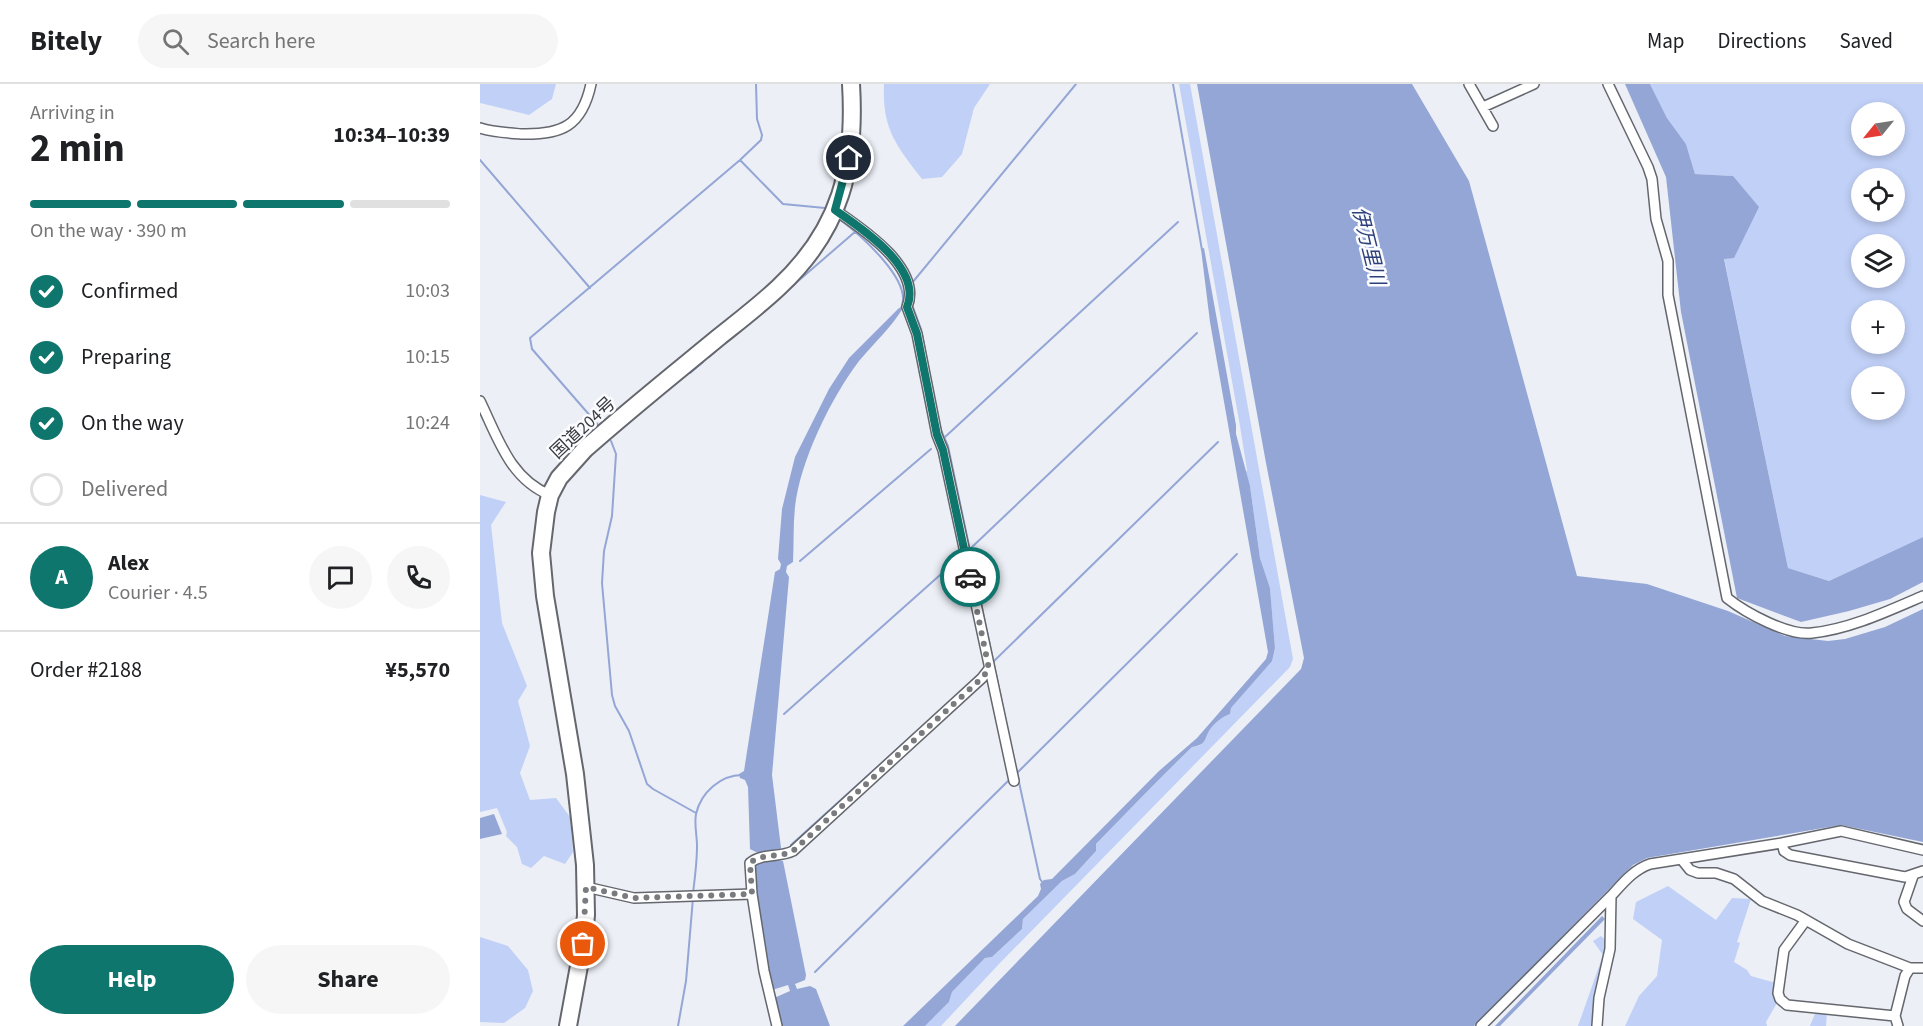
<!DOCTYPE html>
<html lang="en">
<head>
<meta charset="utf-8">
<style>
	:root { --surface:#fff; --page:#f6f6f6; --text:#202124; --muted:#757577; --line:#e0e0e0; --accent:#0f766e }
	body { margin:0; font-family:"Source Sans 3","Noto Sans JP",sans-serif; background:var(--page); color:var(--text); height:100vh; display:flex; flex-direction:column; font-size:22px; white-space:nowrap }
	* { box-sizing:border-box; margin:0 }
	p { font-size:20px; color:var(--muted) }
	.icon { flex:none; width:33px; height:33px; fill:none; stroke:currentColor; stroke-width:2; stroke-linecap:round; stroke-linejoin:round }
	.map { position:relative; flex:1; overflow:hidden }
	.details { display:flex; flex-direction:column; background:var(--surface); width:480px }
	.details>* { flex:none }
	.needle { width:39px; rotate:240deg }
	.controls { position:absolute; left:1371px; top:18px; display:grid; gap:12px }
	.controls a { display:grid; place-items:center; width:54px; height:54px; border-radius:50%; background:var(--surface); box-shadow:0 3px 9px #0003; font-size:30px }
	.pin { position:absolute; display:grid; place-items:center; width:51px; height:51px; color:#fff; margin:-26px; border:3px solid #fff; border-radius:50%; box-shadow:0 2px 6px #0007 }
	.courier { position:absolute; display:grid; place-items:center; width:60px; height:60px; margin:-30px; border:4px solid #0f766e; border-radius:50%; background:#fff; color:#222; box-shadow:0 2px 8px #0007 }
	.summary em { font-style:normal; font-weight:700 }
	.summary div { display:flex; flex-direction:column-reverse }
	.summary { display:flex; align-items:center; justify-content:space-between; height:102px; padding:0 30px }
	h1 { font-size:39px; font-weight:700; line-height:45px }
	.bar { display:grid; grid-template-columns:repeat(4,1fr); gap:9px 6px; align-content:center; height:72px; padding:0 30px }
	.bar i { height:8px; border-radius:4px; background:var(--line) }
	.bar .selected { background:var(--accent) }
	.bar p { grid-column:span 4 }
	.line { display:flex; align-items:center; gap:15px; padding:0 30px; border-top:2px solid var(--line) }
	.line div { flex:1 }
	.round { display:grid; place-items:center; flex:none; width:63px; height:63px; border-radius:32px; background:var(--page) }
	ol { padding:0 30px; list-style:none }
	li { display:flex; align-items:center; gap:18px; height:66px }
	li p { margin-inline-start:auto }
	li .icon { padding:6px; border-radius:50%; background:var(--accent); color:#fff; stroke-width:4 }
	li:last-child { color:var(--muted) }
	li i { width:33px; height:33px; border:3px solid var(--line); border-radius:50% }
	.button { display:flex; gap:12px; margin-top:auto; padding:12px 30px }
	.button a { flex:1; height:69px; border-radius:36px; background:var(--accent); color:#fff; font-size:24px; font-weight:700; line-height:69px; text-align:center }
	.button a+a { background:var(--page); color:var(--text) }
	header { display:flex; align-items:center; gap:36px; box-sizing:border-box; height:84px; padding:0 30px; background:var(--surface); border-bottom:2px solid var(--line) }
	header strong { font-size:28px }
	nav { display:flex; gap:33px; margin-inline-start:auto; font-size:21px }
	.search { width:420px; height:54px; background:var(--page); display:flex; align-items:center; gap:15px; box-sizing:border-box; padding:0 21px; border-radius:33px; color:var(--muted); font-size:22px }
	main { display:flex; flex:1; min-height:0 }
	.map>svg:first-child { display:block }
	.green { fill:#c1d0f7; fill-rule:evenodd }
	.water { fill:#94a6d5 }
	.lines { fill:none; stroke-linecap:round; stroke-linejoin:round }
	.stream { stroke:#94a6d5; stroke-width:2 }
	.street-casing { stroke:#64676d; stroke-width:12 }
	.highway-casing { stroke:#64676d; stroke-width:20 }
	.street { stroke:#fff; stroke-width:9 }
	.highway { stroke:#fff; stroke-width:16 }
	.done { stroke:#797b7f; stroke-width:6; stroke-dasharray:0 10.8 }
	.route { stroke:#0f766e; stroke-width:8 }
	.labels { text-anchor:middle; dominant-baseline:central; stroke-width:5; stroke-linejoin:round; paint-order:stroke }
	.street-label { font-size:18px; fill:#3b3c3f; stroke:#fbfcff }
	.water-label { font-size:20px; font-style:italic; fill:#2e407b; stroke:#fbfcff }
</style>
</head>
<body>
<header>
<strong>Bitely</strong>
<div class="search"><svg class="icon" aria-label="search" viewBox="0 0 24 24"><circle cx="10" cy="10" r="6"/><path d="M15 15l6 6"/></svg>Search here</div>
<nav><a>Map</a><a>Directions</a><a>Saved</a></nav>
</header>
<main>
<section class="details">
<div class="summary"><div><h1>2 min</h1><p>Arriving in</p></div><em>10:34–10:39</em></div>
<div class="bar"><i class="selected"></i><i class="selected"></i><i class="selected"></i><i></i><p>On the way · 390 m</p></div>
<ol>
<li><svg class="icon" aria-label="check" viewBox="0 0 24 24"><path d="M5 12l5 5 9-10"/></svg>Confirmed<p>10:03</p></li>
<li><svg class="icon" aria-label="check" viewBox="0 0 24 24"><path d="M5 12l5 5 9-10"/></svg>Preparing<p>10:15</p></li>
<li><svg class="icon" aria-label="check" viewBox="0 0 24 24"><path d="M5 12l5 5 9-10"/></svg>On the way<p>10:24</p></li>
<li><i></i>Delivered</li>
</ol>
<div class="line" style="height:108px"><b class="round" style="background:var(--accent);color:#fff">A</b><div><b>Alex</b><p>Courier · 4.5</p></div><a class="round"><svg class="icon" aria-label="chat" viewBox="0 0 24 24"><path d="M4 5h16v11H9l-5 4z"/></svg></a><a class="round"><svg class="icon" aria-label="phone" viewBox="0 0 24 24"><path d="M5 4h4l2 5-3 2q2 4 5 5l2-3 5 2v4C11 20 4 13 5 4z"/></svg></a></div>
<div class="line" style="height:78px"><div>Order #2188</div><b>¥5,570</b></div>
<div class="button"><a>Help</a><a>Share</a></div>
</section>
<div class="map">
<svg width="1443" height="942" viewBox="0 0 1443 942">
	<rect width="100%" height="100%" fill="#eceff6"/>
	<!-- green -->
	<path class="green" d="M 0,0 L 76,0 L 72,15 L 49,31 L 0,19 Z
		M 404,0 L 510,0 L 494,24 L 482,70 L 462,93 L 442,95 C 416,61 402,45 404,0 Z
		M 699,0 L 710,0 L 813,575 L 810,583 L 519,880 L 461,942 L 445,942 L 469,918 L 472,908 L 505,874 L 512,873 L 542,845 L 543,835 L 582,797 L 595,790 L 616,767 L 616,760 C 648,727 679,695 712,663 C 727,661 723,657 729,647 C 734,639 742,633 750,630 L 751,624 L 792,576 L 795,564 L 790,504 L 780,474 L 770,402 L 765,390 L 767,386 L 760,342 Z
		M 1170,0 L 1443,0 L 1443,453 L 1349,497 L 1308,484 L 1244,174 L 1253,92 L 1215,90 L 1206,60 L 1187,34 ZM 1382,28 L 1414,28 L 1414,62 L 1382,62 ZM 1382,94 L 1414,94 L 1414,128 L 1382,128 ZM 1382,160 L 1414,160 L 1414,194 L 1382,194 ZM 1382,226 L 1414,226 L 1414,260 L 1382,260 ZM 1382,292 L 1414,292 L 1414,326 L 1382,326 Z
		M 0,411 L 26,418 L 11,441 L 22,539 L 47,602 L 38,617 L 50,662 L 40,689 L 50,716 L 76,714 L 90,733 L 93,768 L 85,780 L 64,772 L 51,784 L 42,780 L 37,763 L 26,752 L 27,748 L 17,724 L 0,728 Z
		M 1188,802 L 1236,836 L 1252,814 L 1271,815 L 1257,858 L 1260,859 L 1254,878 L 1267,886 L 1271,892 L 1296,899 L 1297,919 L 1286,938 L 1287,942 L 1145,942 L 1159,912 L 1177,892 L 1182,856 L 1153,835 L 1156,818 Z
		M 1121,852 L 1127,857 L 1114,942 L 1098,942 L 1123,871 L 1113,857 Z
		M 0,853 L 28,862 L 48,886 L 53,907 L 45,924 L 24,939 L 0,938 Z
		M 1336,927 L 1347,928 L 1346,942 L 1330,942 Z"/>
	<!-- water -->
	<path class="water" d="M 717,0 L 932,0 L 989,97 L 1097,492 L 1167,500 L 1248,527 L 1305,552 L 1348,557 L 1365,555 L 1405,543 L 1443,525 L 1443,758 L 1361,741 L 1167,774 L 1153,781 L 994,942 L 475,942 L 821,585 L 824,574 L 786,379 Z
		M 1145,0 L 1170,0 L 1187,34 L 1206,60 L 1215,90 L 1253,92 L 1279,123 L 1254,174 L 1244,175 L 1308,484 L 1349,497 L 1443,453 L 1443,498 L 1410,515 L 1369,527 L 1321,538 L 1257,514 L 1201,228 L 1186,93 Z
		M 724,164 L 756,341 L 756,350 L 770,402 L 780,474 L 790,504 L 795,564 L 792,577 L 751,624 L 750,630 C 742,633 734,639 729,647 C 723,658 727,660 712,663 C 679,695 648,727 616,760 L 616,767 L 595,790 L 582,797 L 543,835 L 542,845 L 512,873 L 505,874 L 472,908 L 469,918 L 445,942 L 423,942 L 558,812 L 561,805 L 560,800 L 564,796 L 572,795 L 679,687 L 717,654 L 786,575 L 788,568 L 730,238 L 721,165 Z
		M 419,224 L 423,224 C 411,244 394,259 379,277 C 351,314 320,377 315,423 C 313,441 314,460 313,478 L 307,482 L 306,488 L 309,493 L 292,691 L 301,764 L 292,776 L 303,777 L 326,891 L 325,896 L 315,900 L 317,905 L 330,902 L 336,905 L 350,942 L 301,942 L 294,914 L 310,907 L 308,901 L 292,906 L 277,816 L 275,782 L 286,769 L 276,768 L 270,765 L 268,703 L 265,696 L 260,694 L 259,690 L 264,687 L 295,488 L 300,485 L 301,480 L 298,475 L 302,425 L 315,373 L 349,305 L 369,274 Z
		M 14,730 L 22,750 L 0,755 L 0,734 Z
		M 1122,832 L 1125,835 L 1020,942 L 1015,942 Z"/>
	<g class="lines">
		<!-- stream -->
		<path class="stream" d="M 693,0 L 722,166
			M 0,76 L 110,204
			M 260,76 L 303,120 L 345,124
			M 358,134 C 378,149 437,199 420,226
			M 432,199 L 596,0
			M 310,204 L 376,147
			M 431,218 L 441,245 L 454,314
			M 229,273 L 249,255
			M 210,289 L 223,278
			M 119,342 L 52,265 L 50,254 L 260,76 L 281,56 L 282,51 L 277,35 L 276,0
			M 460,344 L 468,362 L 530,657
			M 465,353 L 698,138
			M 131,357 L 136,370 L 132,432 L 124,467 L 122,499 L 132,611 L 135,622 L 149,647 L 167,700 L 173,705 L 216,729
			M 491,464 L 717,249
			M 320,477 L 451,365
			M 513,578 L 738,358
			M 304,630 L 478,475
			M 538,688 L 757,470
			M 537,689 L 560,795 L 563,799
			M 311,761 L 436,648
			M 213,809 C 215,793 217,778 217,762 C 217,751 214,740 216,730 C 221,708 241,691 262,691
			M 335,888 L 528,697
			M 198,942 L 206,897 L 213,814"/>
		<!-- street casing -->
		<g class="street-casing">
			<path id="street" d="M 989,0 L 1013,42
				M 1128,0 L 1168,83 L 1172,95 L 1176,135 L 1188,177 L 1188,211 L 1247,514 C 1266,529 1308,552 1332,549 C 1370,545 1408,527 1443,512
				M 1003,23 L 1054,0
				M 0,44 C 13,48 28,49 41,50 C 82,51 102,42 111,0
				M 355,126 C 381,144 443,184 427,223 L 437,250 L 457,351 L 463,366 L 534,697
				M 0,317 C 18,354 30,395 70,411
				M 1302,759 L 1304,767 L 1310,771 L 1425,793 L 1443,787
				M 1202,776 L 1210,786 L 1218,789 L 1236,789 L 1254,795 L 1282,817 L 1317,831 L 1368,860 L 1430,884 L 1443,884
				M 1433,792 L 1424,818 L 1427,825 L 1443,837
				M 106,803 L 154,814 L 272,810 L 270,779 C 281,769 299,774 313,767 L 502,594 L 509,585
				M 272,810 L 284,887 L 297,942
				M 1326,836 L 1304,866 L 1298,909 L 1300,915 L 1307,921 L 1415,932
				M 1001,942 L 1131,812
				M 1117,942 L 1119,914 L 1130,865 L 1131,812 C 1143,799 1153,786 1170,780 L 1302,759 L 1361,747 L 1443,766
				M 1418,942 L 1415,932 L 1425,892 L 1430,884"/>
		</g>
		<!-- highway casing -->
		<g class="highway-casing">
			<path id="highway" d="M 88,942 L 103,860 L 106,831 L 105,781 L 95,690 L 65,512 L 61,469 L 66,428 L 70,411 L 79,394 L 105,365 C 149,326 194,290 239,253 C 259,237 280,221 299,203 C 361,145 376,83 371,0"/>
		</g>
		<!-- street -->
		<use href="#street" class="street"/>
		<!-- highway -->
		<use href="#highway" class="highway"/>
	</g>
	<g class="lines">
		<!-- done -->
		<path class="done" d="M 103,860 L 106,803 L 154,814 L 272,810 L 270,779 C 282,769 299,774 313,767 L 502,594 L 509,585 L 490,493"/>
		<!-- route -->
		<path class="route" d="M 369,74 L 355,126 C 381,144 443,184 427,223 L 437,250 L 457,351 L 463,366 L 490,493"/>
	</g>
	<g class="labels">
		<!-- street labels -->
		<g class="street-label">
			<text transform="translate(103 344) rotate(-43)">国道204号</text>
		</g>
		<!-- water labels -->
		<g class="water-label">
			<text transform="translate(888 162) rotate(76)">伊万里川</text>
		</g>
	</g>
</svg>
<div class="controls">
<a><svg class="needle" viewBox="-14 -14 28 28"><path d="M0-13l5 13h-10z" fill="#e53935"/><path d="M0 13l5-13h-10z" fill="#757577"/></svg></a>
<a><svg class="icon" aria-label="locate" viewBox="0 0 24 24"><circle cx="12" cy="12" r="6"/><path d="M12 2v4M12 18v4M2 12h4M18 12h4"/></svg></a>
<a><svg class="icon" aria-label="layers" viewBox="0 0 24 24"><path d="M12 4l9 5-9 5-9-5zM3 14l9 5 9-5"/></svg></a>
<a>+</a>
<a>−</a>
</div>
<div class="pin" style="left:103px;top:860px;background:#ea580c"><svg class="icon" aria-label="bag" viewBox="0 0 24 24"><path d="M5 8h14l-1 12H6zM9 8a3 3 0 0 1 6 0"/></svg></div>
<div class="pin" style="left:369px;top:74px;background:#1f2937"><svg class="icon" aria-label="home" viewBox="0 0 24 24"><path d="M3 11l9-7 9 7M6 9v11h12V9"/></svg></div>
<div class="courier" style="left:490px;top:493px"><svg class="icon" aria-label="car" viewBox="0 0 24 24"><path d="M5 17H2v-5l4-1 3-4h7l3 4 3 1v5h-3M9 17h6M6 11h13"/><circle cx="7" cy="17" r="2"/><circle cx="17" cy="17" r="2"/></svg></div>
</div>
</main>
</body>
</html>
